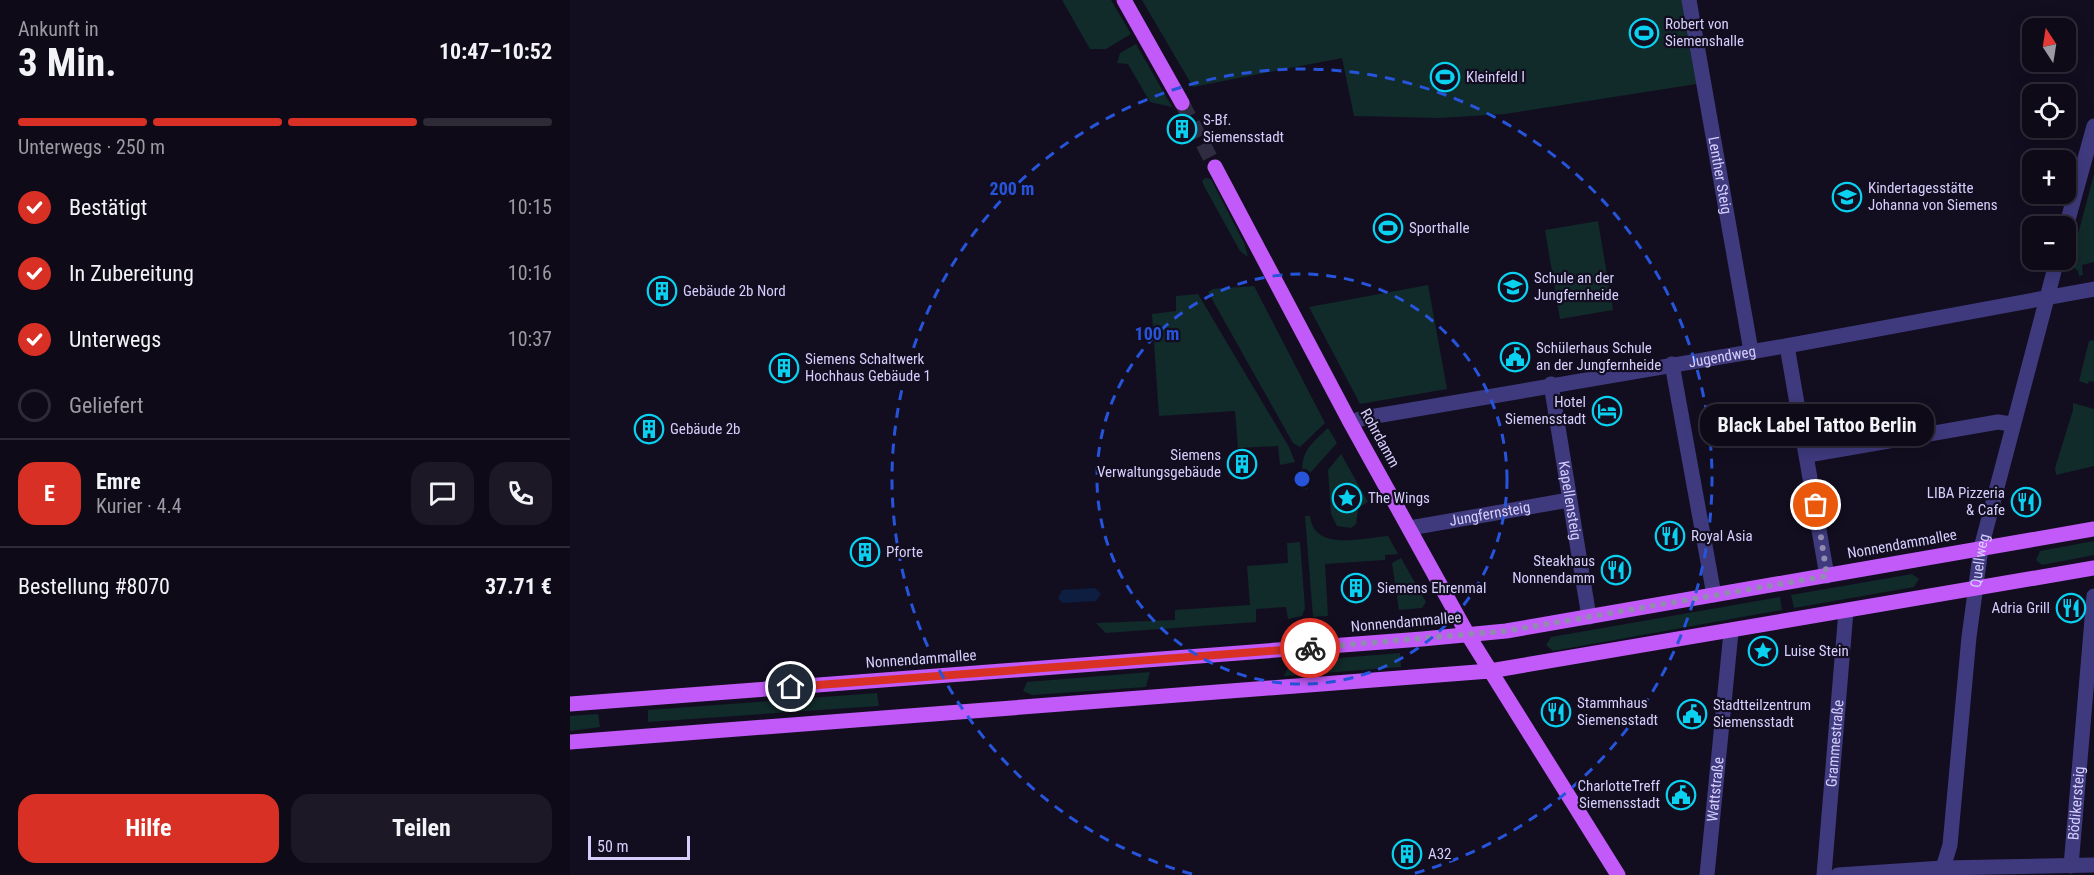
<!DOCTYPE html>
<html lang="de">
<head>
<meta charset="utf-8">
<style>
	:root { --surface:#0e0a18; --page:#1c1825; --text:#f1f3f6; --muted:#9b9aa2; --line:#2e2b37; --accent:#d93025 }
	body { margin:0; font-family:"Roboto Condensed",sans-serif; background:var(--page); color:var(--text); height:100vh; display:flex; flex-direction:column; font-size:22px; white-space:nowrap }
	* { box-sizing:border-box; margin:0 }
	p { font-size:20px; color:var(--muted) }
	.icon { flex:none; width:33px; height:33px; fill:none; stroke:currentColor; stroke-width:2; stroke-linecap:round; stroke-linejoin:round }
	.map { position:relative; flex:1; overflow:hidden }
	.sheet { display:flex; flex-direction:column; background:var(--surface); width:570px }
	.sheet>* { flex:none }
	.needle { width:39px; rotate:348deg }
	.controls { position:absolute; left:1452px; top:18px; display:grid; gap:12px }
	.controls a { display:grid; place-items:center; width:54px; height:54px; border-radius:12px; background:var(--surface); box-shadow:0 3px 15px #0003,0 0 0 2px var(--line); font-size:30px }
	.scale { position:absolute; left:18px; bottom:15px; width:102px; box-sizing:border-box; padding-left:6px; border:3px solid #d6cffd; border-top:0; font-size:16px; line-height:21px; white-space:nowrap; color:#d6cffd; -webkit-text-stroke:4px #120e20; paint-order:stroke }
	.pin { position:absolute; display:grid; place-items:center; width:51px; height:51px; color:#fff; margin:-26px; border:3px solid #fff; border-radius:50%; box-shadow:0 2px 6px #0007 }
	.courier { position:absolute; display:grid; place-items:center; width:60px; height:60px; margin:-30px; border:4px solid #d93025; border-radius:50%; background:#fff; color:#222; box-shadow:0 2px 8px #0007 }
	.bubble { position:absolute; height:42px; border-radius:18px; background:var(--surface); box-shadow:0 3px 15px #0003,0 0 0 2px var(--line); font-size:20px; font-weight:700; line-height:42px; text-align:center }
	.overview em { font-style:normal; font-weight:700 }
	.overview div { display:flex; flex-direction:column-reverse }
	.overview { display:flex; align-items:center; justify-content:space-between; height:102px; padding:0 18px }
	h1 { font-size:39px; font-weight:700; line-height:45px }
	.bar { display:grid; grid-template-columns:repeat(4,1fr); gap:9px 6px; align-content:center; height:72px; padding:0 18px }
	.bar i { height:8px; border-radius:4px; background:var(--line) }
	.bar .selected { background:var(--accent) }
	.bar p { grid-column:span 4 }
	.line { display:flex; align-items:center; gap:15px; padding:0 18px; border-top:2px solid var(--line) }
	.line div { flex:1 }
	.round { display:grid; place-items:center; flex:none; width:63px; height:63px; border-radius:18px; background:var(--page) }
	ol { padding:0 18px; list-style:none }
	li { display:flex; align-items:center; gap:18px; height:66px }
	li p { margin-inline-start:auto }
	li .icon { padding:6px; border-radius:50%; background:var(--accent); color:#fff; stroke-width:4 }
	li:last-child { color:var(--muted) }
	li i { width:33px; height:33px; border:3px solid var(--line); border-radius:50% }
	.action { display:flex; gap:12px; margin-top:auto; padding:12px 18px }
	.action a { flex:1; height:69px; border-radius:18px; background:var(--accent); color:#fff; font-size:24px; font-weight:700; line-height:69px; text-align:center }
	.action a+a { background:var(--page); color:var(--text) }
	main { display:flex; flex:1; min-height:0 }
	.map>svg:first-child { display:block }
	.green { fill:#112a2a; fill-rule:evenodd }
	.water { fill:#0d1e40 }
	.lines { fill:none; stroke-linecap:round; stroke-linejoin:round }
	.major-tunnel { stroke:#2f2b41; stroke-width:15; stroke-dasharray:15 8; stroke-linecap:butt }
	.minor { stroke:#3f3a7e; stroke-width:15 }
	.major { stroke:#c25af9; stroke-width:15 }
	.done { stroke:#918bb0; stroke-width:6; stroke-dasharray:0 10.8 }
	.route { stroke:#d93025; stroke-width:8 }
	.ring { fill:none; stroke:#2654da; stroke-width:3; stroke-dasharray:10 8 }
	.labels { text-anchor:middle; dominant-baseline:central; stroke-width:4.5; stroke-linejoin:round; paint-order:stroke }
	.poi-label { font-size:15px; fill:#d6cffd; stroke:#120e20; text-anchor:start }
	.street-label { font-size:15px; fill:#d6cffd; stroke:#120e20 }
	.centre { fill:#2654da; stroke:#120e20; stroke-width:3 }
	.ring-label { font-size:18px; text-anchor:middle; font-weight:bold; fill:#2654da; stroke:#120e20; stroke-width:4.5; stroke-linejoin:round; paint-order:stroke }
</style>
</head>
<body>
<main>
<section class="sheet">
<div class="overview"><div><h1>3 Min.</h1><p>Ankunft in</p></div><em>10:47–10:52</em></div>
<div class="bar"><i class="selected"></i><i class="selected"></i><i class="selected"></i><i></i><p>Unterwegs · 250 m</p></div>
<ol>
<li><svg class="icon" aria-label="check" viewBox="0 0 24 24"><path d="M5 12l5 5 9-10"/></svg>Bestätigt<p>10:15</p></li>
<li><svg class="icon" aria-label="check" viewBox="0 0 24 24"><path d="M5 12l5 5 9-10"/></svg>In Zubereitung<p>10:16</p></li>
<li><svg class="icon" aria-label="check" viewBox="0 0 24 24"><path d="M5 12l5 5 9-10"/></svg>Unterwegs<p>10:37</p></li>
<li><i></i>Geliefert</li>
</ol>
<div class="line" style="height:108px"><b class="round" style="background:var(--accent);color:#fff">E</b><div><b>Emre</b><p>Kurier · 4.4</p></div><a class="round"><svg class="icon" aria-label="chat" viewBox="0 0 24 24"><path d="M4 5h16v11H9l-5 4z"/></svg></a><a class="round"><svg class="icon" aria-label="phone" viewBox="0 0 24 24"><path d="M5 4h4l2 5-3 2q2 4 5 5l2-3 5 2v4C11 20 4 13 5 4z"/></svg></a></div>
<div class="line" style="height:78px"><div>Bestellung #8070</div><b>37.71 €</b></div>
<div class="action"><a>Hilfe</a><a>Teilen</a></div>
</section>
<div class="map">
<svg width="1524" height="875" viewBox="0 0 1524 875">
	<rect width="100%" height="100%" fill="#120e20"/>
	<!-- green -->
	<path class="green" d="M 492,0 L 541,0 L 561,34 L 536,49 L 520,49 Z
		M 572,0 L 1119,0 L 1133,83 L 935,114 L 868,118 L 784,116 L 772,58 L 623,87 Z
		M 566,44 L 602,107 L 580,102 L 558,64 L 547,63 L 550,53 Z
		M 1524,174 L 1524,262 L 1512,265 L 1513,275 L 1509,276 L 1508,271 L 1500,264 Z
		M 635,178 L 641,179 L 674,243 L 678,257 L 670,251 L 634,186 L 632,181 Z
		M 1028,221 L 1043,310 L 990,319 L 975,230 Z
		M 858,285 L 877,389 L 790,404 L 739,307 Z
		M 684,286 L 755,423 L 730,447 L 723,443 L 638,292 L 643,289 Z
		M 628,294 L 719,447 L 725,462 L 710,465 L 708,446 L 668,448 L 665,411 L 589,416 L 582,314 L 606,311 L 606,296 Z
		M 1524,340 L 1524,382 L 1519,381 L 1518,384 L 1509,381 L 1519,341 Z
		M 1503,403 L 1524,409 L 1524,466 L 1486,475 L 1485,468 L 1503,410 Z
		M 758,428 L 767,443 L 741,472 L 738,489 L 733,490 C 730,455 733,451 758,428 Z
		M 771,454 L 798,502 L 788,508 L 786,524 L 781,528 L 767,526 L 761,514 L 758,470 ZM 779,489 L 787,494 L 789,503 L 781,510 L 775,511 L 766,505 L 765,497 L 773,490 Z
		M 735,516 L 740,516 C 744,552 792,538 818,536 L 828,554 L 815,555 L 815,560 L 755,564 L 758,616 L 743,617 Z
		M 1524,541 L 1524,555 L 1472,565 L 1466,560 L 1470,551 Z
		M 730,542 L 735,608 L 732,616 L 718,619 L 716,607 L 686,609 L 686,622 L 536,633 L 526,623 L 605,620 L 605,610 L 680,605 L 677,566 L 718,563 L 717,543 Z
		M 831,558 L 856,602 L 852,608 L 829,610 L 822,563 Z
		M 1342,574 L 1349,579 L 1344,587 L 1224,608 L 1221,595 Z
		M 1210,597 L 1212,610 L 983,651 L 976,645 L 981,637 Z
		M 830,653 L 831,667 L 714,676 L 721,662 Z
		M 580,672 L 576,687 L 462,695 L 453,691 L 457,682 Z
		M 307,693 L 309,706 L 78,722 L 78,710 Z
		M 28,714 L 30,727 L 0,731 L 0,716 Z"/>
	<!-- water -->
	<path class="water" d="M 525,588 L 531,594 L 526,601 L 493,603 L 488,598 L 492,590 Z"/>
	<g class="lines">
		<!-- major-tunnel -->
		<path class="major-tunnel" d="M 612,103 L 645,167"/>
		<!-- minor -->
		<g class="minor">
			<path id="s1" d="M 1119,0 L 1181,351"/>
			<path d="M 1496,227 L 1524,126"/>
			<path d="M 1217,346 L 1257,576"/>
			<path d="M 1102,364 L 1144,595"/>
			<path id="s2" d="M 981,384 L 1019,617"/>
			<path id="s3" d="M 780,422 L 794,418 L 1227,344 L 1524,289"/>
			<path d="M 1238,455 L 1428,422 L 1441,424"/>
			<path id="s4" d="M 840,528 L 999,500"/>
			<path id="s5" d="M 1501,866 L 1524,596"/>
			<path id="s6" d="M 1373,868 L 1380,845 L 1399,637 L 1411,548 L 1487,260"/>
			<path id="s7" d="M 1137,875 L 1161,632"/>
			<path id="s8" d="M 1254,875 L 1276,611"/>
			<path d="M 1268,875 L 1373,868 L 1524,865"/>
		</g>
		<!-- major -->
		<path class="major" d="M 554,0 L 612,103
			M 645,167 L 780,422 L 898,635 L 1048,875
			M 0,704 L 852,639 L 936,631 L 1524,529
			M 0,742 L 920,671 L 1524,568"/>
	</g>
	<g class="lines">
		<!-- done -->
		<path class="done" d="M 740,648 L 936,631 L 1257,576 L 1246,505"/>
		<!-- route -->
		<path class="route" d="M 221,687 L 740,648"/>
	</g>
	<!-- distance rings -->
	<g class="ring">
		<circle cx="732" cy="479" r="205"/>
		<path d="M622 874A410 410 0 1 1 842 874"/>
	</g>
	<!-- icons -->
	<defs>
		<g id="stadium-ring" transform="scale(1.5)"><circle r="9.5" fill="#120e20" stroke="#09d1ef" stroke-width="1.5"/><path d="M0-5a6.5 5 0 1 0 0 10a6.5 5 0 1 0 0-10ZM-3.5-1.8h7v3.6h-7Z" fill="#09d1ef"/></g>
		<g id="building-ring" transform="scale(1.5)"><circle r="9.5" fill="#120e20" stroke="#09d1ef" stroke-width="1.5"/><path d="M-4-6H4V6H1V3H-1V6H-4ZM-2.5-4.3h1.7v1.8h-1.7ZM.8-4.3h1.7v1.8H.8ZM-2.5-1h1.7V.8h-1.7ZM.8-1h1.7V.8H.8Z" fill="#09d1ef"/></g>
		<g id="school-ring" transform="scale(1.5)"><circle r="9.5" fill="#120e20" stroke="#09d1ef" stroke-width="1.5"/><path d="M0-5L7-2L0 1L-7-2ZM-4 1L0 2.5L4 1V4Q0 6-4 4Z" fill="#09d1ef"/></g>
		<g id="civic-ring" transform="scale(1.5)"><circle r="9.5" fill="#120e20" stroke="#09d1ef" stroke-width="1.5"/><path d="M-.6-6.5H3V-4.5H.6V-3L4-1V1h2V6H-6V1h2V-1L-.6-3ZM-1.2 2.5V6h2.4V2.5Z" fill="#09d1ef"/></g>
		<g id="hotel-ring" transform="scale(1.5)"><circle r="9.5" fill="#120e20" stroke="#09d1ef" stroke-width="1.5"/><path d="M-6-4.5h1.5V1H6V5H4.5V3h-9V5H-6ZM-4 0a1.8 1.8 0 1 1 3.6 0ZM.5 0V-2.5h3Q6-2.5 6 0Z" fill="#09d1ef"/></g>
		<g id="sight-ring" transform="scale(1.5)"><circle r="9.5" fill="#120e20" stroke="#09d1ef" stroke-width="1.5"/><path d="M0-6L1.8-2.2L6-1.7L2.9 1.2L3.7 5.4L0 3.3L-3.7 5.4L-2.9 1.2L-6-1.7L-1.8-2.2Z" fill="#09d1ef"/></g>
		<g id="restaurant-ring" transform="scale(1.5)"><circle r="9.5" fill="#120e20" stroke="#09d1ef" stroke-width="1.5"/><path d="M-5-6h1v4h1v-4h1v4h1v-4h1v5L-1.5 .5V6h-2V.5L-5-1ZM5-6V6H3V1.5H1.5Q1.5-4 5-6Z" fill="#09d1ef"/></g>
	</defs>
	<g fill-rule="evenodd">
		<use href="#stadium-ring" x="1074" y="33"/>
		<use href="#stadium-ring" x="875" y="77"/>
		<use href="#building-ring" x="612" y="129"/>
		<use href="#school-ring" x="1277" y="197"/>
		<use href="#stadium-ring" x="818" y="228"/>
		<use href="#school-ring" x="943" y="287"/>
		<use href="#building-ring" x="92" y="291"/>
		<use href="#civic-ring" x="945" y="357"/>
		<use href="#building-ring" x="214" y="368"/>
		<use href="#hotel-ring" x="1037" y="411"/>
		<use href="#building-ring" x="79" y="429"/>
		<use href="#building-ring" x="672" y="464"/>
		<use href="#sight-ring" x="777" y="498"/>
		<use href="#restaurant-ring" x="1456" y="502"/>
		<use href="#restaurant-ring" x="1100" y="536"/>
		<use href="#building-ring" x="295" y="552"/>
		<use href="#restaurant-ring" x="1046" y="570"/>
		<use href="#building-ring" x="786" y="588"/>
		<use href="#restaurant-ring" x="1501" y="608"/>
		<use href="#sight-ring" x="1193" y="651"/>
		<use href="#restaurant-ring" x="986" y="712"/>
		<use href="#civic-ring" x="1122" y="714"/>
		<use href="#civic-ring" x="1111" y="795"/>
		<use href="#building-ring" x="837" y="854"/>
	</g>
	<g class="labels">
		<!-- poi labels -->
		<g class="poi-label">
			<text x="1095" y="24">Robert von<tspan x="1095" dy="17">Siemenshalle</tspan></text>
			<text x="896" y="77">Kleinfeld I</text>
			<text x="633" y="120">S-Bf.<tspan x="633" dy="17">Siemensstadt</tspan></text>
			<text x="1298" y="188">Kindertagesstätte<tspan x="1298" dy="17">Johanna von Siemens</tspan></text>
			<text x="839" y="228">Sporthalle</text>
			<text x="964" y="278">Schule an der<tspan x="964" dy="17">Jungfernheide</tspan></text>
			<text x="113" y="291">Gebäude 2b Nord</text>
			<text x="966" y="348">Schülerhaus Schule<tspan x="966" dy="17">an der Jungfernheide</tspan></text>
			<text x="235" y="359">Siemens Schaltwerk<tspan x="235" dy="17">Hochhaus Gebäude 1</tspan></text>
			<text x="1016" y="402" text-anchor="end">Hotel<tspan x="1016" dy="17">Siemensstadt</tspan></text>
			<text x="100" y="429">Gebäude 2b</text>
			<text x="651" y="455" text-anchor="end">Siemens<tspan x="651" dy="17">Verwaltungsgebäude</tspan></text>
			<text x="1435" y="493" text-anchor="end">LIBA Pizzeria<tspan x="1435" dy="17">&amp; Cafe</tspan></text>
			<text x="798" y="498">The Wings</text>
			<text x="1121" y="536">Royal Asia</text>
			<text x="316" y="552">Pforte</text>
			<text x="1025" y="561" text-anchor="end">Steakhaus<tspan x="1025" dy="17">Nonnendamm</tspan></text>
			<text x="807" y="588">Siemens Ehrenmal</text>
			<text x="1480" y="608" text-anchor="end">Adria Grill</text>
			<text x="1214" y="651">Luise Stein</text>
			<text x="1007" y="703">Stammhaus<tspan x="1007" dy="17">Siemensstadt</tspan></text>
			<text x="1143" y="705">Stadtteilzentrum<tspan x="1143" dy="17">Siemensstadt</tspan></text>
			<text x="1090" y="786" text-anchor="end">CharlotteTreff<tspan x="1090" dy="17">Siemensstadt</tspan></text>
			<text x="858" y="854">A32</text>
		</g>
		<!-- street labels -->
		<g class="street-label">
			<text stroke="none"><textPath href="#s1" startOffset="178">Lenther Steig</textPath></text>
			<text stroke="none"><textPath href="#s3" startOffset="378">Jugendweg</textPath></text>
			<text transform="translate(810 438) rotate(61)">Rohrdamm</text>
			<text stroke="none"><textPath href="#s2" startOffset="118">Kapellensteig</textPath></text>
			<text stroke="none"><textPath href="#s4" startOffset="81">Jungfernsteig</textPath></text>
			<text transform="translate(1332 544) rotate(-10)">Nonnendammallee</text>
			<text stroke="none"><textPath href="#s6" startOffset="310">Quellweg</textPath></text>
			<text transform="translate(836 622) rotate(-5)">Nonnendammallee</text>
			<text transform="translate(351 659) rotate(-4)">Nonnendammallee</text>
			<text stroke="none"><textPath href="#s8" startOffset="132">Grammestraße</textPath></text>
			<text stroke="none"><textPath href="#s7" startOffset="86">Wattstraße</textPath></text>
			<text stroke="none"><textPath href="#s5" startOffset="63">Bödikersteig</textPath></text>
		</g>
	</g>
	<circle cx="732" cy="479" r="9" class="centre"/>
	<g class="ring-label">
		<text x="442" y="195">200 m</text>
		<text x="587" y="340">100 m</text>
	</g>
</svg>
<div class="controls">
<a><svg class="needle" viewBox="-14 -14 28 28"><path d="M0-13l5 13h-10z" fill="#e53935"/><path d="M0 13l5-13h-10z" fill="#9b9aa2"/></svg></a>
<a><svg class="icon" aria-label="locate" viewBox="0 0 24 24"><circle cx="12" cy="12" r="6"/><path d="M12 2v4M12 18v4M2 12h4M18 12h4"/></svg></a>
<a>+</a>
<a>−</a>
</div>
<div class="scale">50 m</div>
<div class="pin" style="left:1246px;top:505px;background:#ea580c"><svg class="icon" aria-label="bag" viewBox="0 0 24 24"><path d="M5 8h14l-1 12H6zM9 8a3 3 0 0 1 6 0"/></svg></div>
<div class="pin" style="left:221px;top:687px;background:#1f2937"><svg class="icon" aria-label="home" viewBox="0 0 24 24"><path d="M3 11l9-7 9 7M6 9v11h12V9"/></svg></div>
<div class="courier" style="left:740px;top:648px"><svg class="icon" aria-label="bike" viewBox="0 0 24 24"><circle cx="6" cy="16" r="4"/><circle cx="18" cy="16" r="4"/><path d="M6 16l4-8h5l3 8M10 8l3 8H6M13 5h3"/></svg></div>
<div class="bubble" style="left:1130px;top:404px;width:234px">Black Label Tattoo Berlin</div>
</div>
</main>
</body>
</html>
